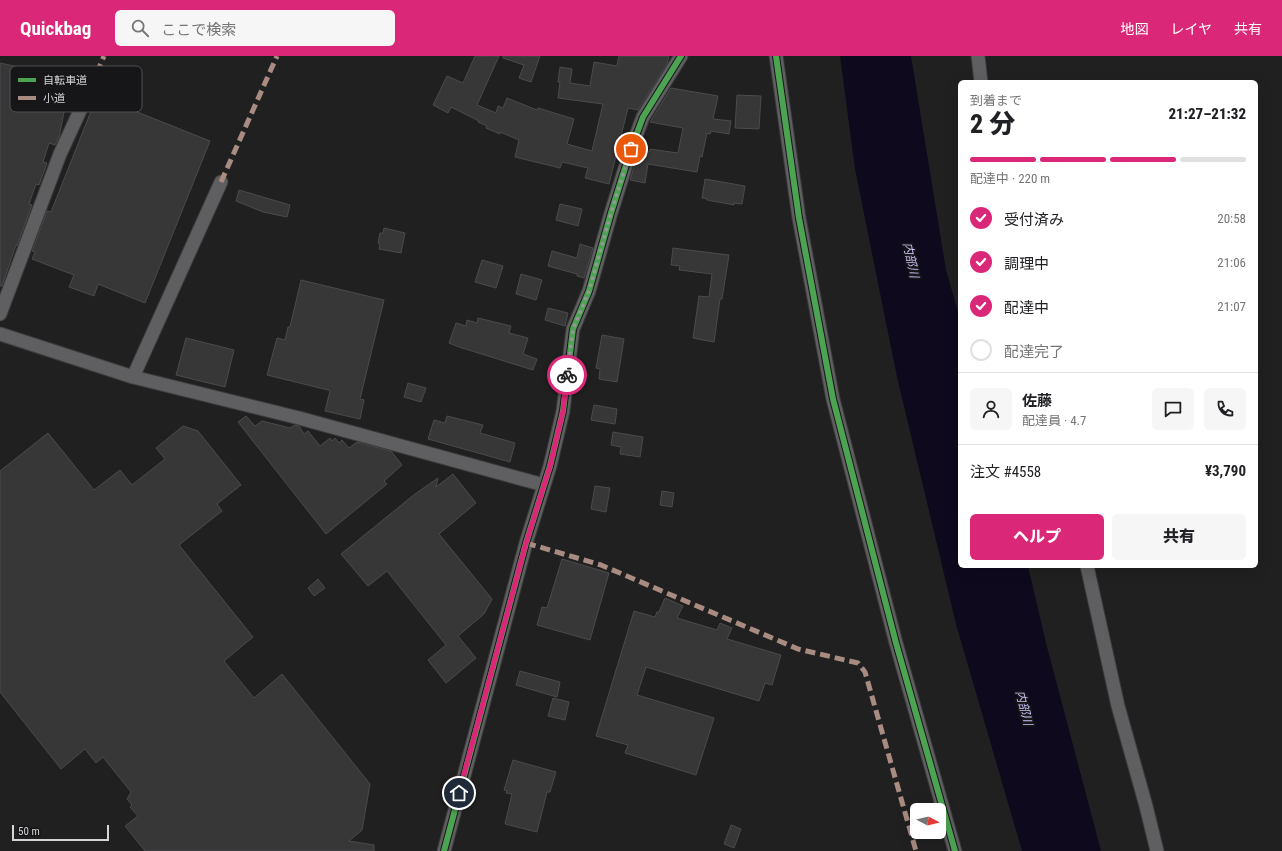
<!DOCTYPE html>
<html lang="ja">
<head>
<meta charset="utf-8">
<style>
	:root { --surface:#fff; --page:#f6f6f6; --text:#202124; --muted:#757577; --line:#e0e0e0; --accent:#db2777 }
	body { margin:0; font-family:"Roboto Condensed","Noto Sans JP",sans-serif; background:var(--page); color:var(--text); height:100vh; display:flex; flex-direction:column; font-size:15px; white-space:nowrap }
	* { box-sizing:border-box; margin:0 }
	p { font-size:13px; color:var(--muted) }
	.icon { flex:none; width:22px; height:22px; fill:none; stroke:currentColor; stroke-width:2; stroke-linecap:round; stroke-linejoin:round }
	.map { position:relative; flex:1; overflow:hidden }
	.details { position:absolute; left:958px; top:24px; width:300px; height:488px; display:flex; flex-direction:column; background:var(--surface); border-radius:6px; box-shadow:0 4px 16px #0002 }
	.details>* { flex:none }
	.needle { width:26px; rotate:97deg }
	.tools { position:absolute; left:910px; top:747px; display:grid; gap:8px }
	.tools a { display:grid; place-items:center; width:36px; height:36px; border-radius:6px; background:var(--surface); box-shadow:0 4px 16px #0002; font-size:20px }
	.scale { position:absolute; left:12px; bottom:10px; width:97px; box-sizing:border-box; padding-left:4px; border:2px solid #d5d5d7; border-top:0; font-size:11px; line-height:14px; white-space:nowrap; color:#d5d5d7; -webkit-text-stroke:3px #161619; paint-order:stroke }
	.pin { position:absolute; display:grid; place-items:center; width:34px; height:34px; color:#fff; margin:-17px; border:2px solid #fff; border-radius:50%; box-shadow:0 1px 4px #0007 }
	.courier { position:absolute; display:grid; place-items:center; width:40px; height:40px; margin:-20px; border:3px solid #db2777; border-radius:50%; background:#fff; color:#222; box-shadow:0 1px 5px #0007 }
	.summary em { font-style:normal; font-weight:800 }
	.summary div { display:flex; flex-direction:column-reverse }
	.summary { display:flex; align-items:center; justify-content:space-between; height:68px; padding:0 12px }
	h1 { font-size:26px; font-weight:800; line-height:30px }
	.bar { display:grid; grid-template-columns:repeat(4,1fr); gap:6px 4px; align-content:center; height:48px; padding:0 12px }
	.bar i { height:5px; border-radius:3px; background:var(--line) }
	.bar .on { background:var(--accent) }
	.bar p { grid-column:span 4 }
	.line { display:flex; align-items:center; gap:10px; padding:0 12px; border-top:1px solid var(--line) }
	.line div { flex:1 }
	.round { display:grid; place-items:center; flex:none; width:42px; height:42px; border-radius:6px; background:var(--page) }
	ol { padding:0 12px; list-style:none }
	li { display:flex; align-items:center; gap:12px; height:44px }
	li p { margin-inline-start:auto }
	li .icon { padding:4px; border-radius:50%; background:var(--accent); color:#fff; stroke-width:4 }
	li:last-child { color:var(--muted) }
	li i { width:22px; height:22px; border:2px solid var(--line); border-radius:50% }
	.button { display:flex; gap:8px; margin-top:auto; padding:8px 12px }
	.button a { flex:1; height:46px; border-radius:6px; background:var(--accent); color:#fff; font-size:16px; font-weight:800; line-height:46px; text-align:center }
	.button a+a { background:var(--page); color:var(--text) }
	header { display:flex; align-items:center; gap:24px; box-sizing:border-box; height:56px; padding:0 20px; background:var(--accent); color:#fff }
	header strong { font-size:19px }
	nav { display:flex; gap:22px; margin-inline-start:auto; font-size:14px }
	.search { width:280px; height:36px; background:var(--page); display:flex; align-items:center; gap:10px; box-sizing:border-box; padding:0 14px; border-radius:6px; color:var(--muted); font-size:15px }
	.map>svg:first-child { display:block }
	.water { fill:#0e091d }
	.building { fill:#373738; stroke:#4b4b4c }
	.lines { fill:none; stroke-linecap:round; stroke-linejoin:round }
	.minor-casing { stroke:#3b3b3c; stroke-width:15 }
	.minor { stroke:#5f5f61; stroke-width:13 }
	.quiet { stroke:#a88b81; stroke-width:5; stroke-dasharray:10 5; stroke-linecap:butt }
	.cycleway-casing { stroke:#161619; stroke-width:8 }
	.cycleway { stroke:#4ca352; stroke-width:6 }
	.done { stroke:#969697; stroke-width:4; stroke-dasharray:0 7.2 }
	.route { stroke:#db2777; stroke-width:5 }
	.labels { text-anchor:middle; dominant-baseline:central; stroke-width:3.5; stroke-linejoin:round; paint-order:stroke }
	.water-label { font-size:12px; font-style:italic; fill:#c9c0f8; stroke:#161619 }
	.key { fill:#161619; stroke:#4f4f52; stroke-width:1 }
	.key-label { font-size:11px; fill:#d5d5d7 }
</style>
</head>
<body>
<header>
<strong>Quickbag</strong>
<div class="search"><svg class="icon" aria-label="search" viewBox="0 0 24 24"><circle cx="10" cy="10" r="6"/><path d="M15 15l6 6"/></svg>ここで検索</div>
<nav><a>地図</a><a>レイヤ</a><a>共有</a></nav>
</header>
<div class="map">
<svg width="1282" height="795" viewBox="0 0 1282 795">
	<rect width="100%" height="100%" fill="#202021"/>
	<!-- water -->
	<path class="water" d="M 840,0 L 911,0 L 946,214 L 960,263 L 960,510 L 1028,510 L 1046,587 L 1101,795 L 1022,795 L 956,568 L 897,321 L 855,113 Z"/>
	<!-- building -->
	<path class="building" d="M 475,0 L 499,0 L 477,49 L 496,57 L 498,50 L 503,52 L 507,42 L 537,54 L 538,52 L 574,63 L 567,88 L 592,95 L 603,48 L 558,42 L 560,26 L 558,26 L 560,11 L 572,13 L 570,27 L 590,30 L 594,6 L 617,10 L 619,0 L 669,0 L 667,8 L 638,54 L 628,52 L 609,128 L 585,122 L 588,112 L 562,106 L 560,112 L 515,101 L 519,84 L 500,76 L 500,78 L 486,72 L 487,70 L 478,66 L 479,65 L 451,51 L 448,57 L 433,49 L 447,20 L 463,27 Z
		M 503,0 L 540,0 L 531,26 L 519,22 L 524,9 L 503,2 Z
		M 0,7 L 71,22 L 59,81 L 55,89 L 49,87 L 43,106 L 47,107 L 39,129 L 36,128 L 29,148 L 32,149 L 17,190 L 16,189 L 2,230 L 0,230 Z
		M 671,32 L 718,40 L 713,63 L 731,65 L 729,78 L 711,75 L 710,78 L 707,77 L 702,101 L 700,100 L 697,116 L 648,108 L 645,127 L 630,124 L 639,94 L 649,96 L 650,93 L 678,97 L 683,72 L 650,66 Z
		M 737,39 L 761,40 L 759,73 L 735,72 Z
		M 97,40 L 210,85 L 145,247 L 98,228 L 94,240 L 69,231 L 74,219 L 32,203 L 35,196 L 32,195 L 47,155 L 51,156 Z
		M 705,123 L 745,130 L 742,148 L 734,147 L 734,149 L 707,144 L 707,143 L 702,142 Z
		M 239,134 L 290,149 L 287,161 L 263,156 L 236,145 Z
		M 560,148 L 582,153 L 578,170 L 556,164 Z
		M 384,172 L 405,177 L 401,197 L 379,193 L 380,188 L 378,187 L 380,177 L 383,177 Z
		M 580,188 L 593,192 L 584,222 L 577,220 L 577,218 L 548,210 L 552,195 L 577,202 Z
		M 673,192 L 729,199 L 722,243 L 720,243 L 714,286 L 693,282 L 699,240 L 709,241 L 712,218 L 679,214 L 680,210 L 671,209 Z
		M 482,204 L 503,210 L 496,232 L 475,226 Z
		M 521,218 L 542,224 L 536,244 L 516,238 Z
		M 301,224 L 384,244 L 360,343 L 364,344 L 360,363 L 325,355 L 330,335 L 328,334 L 267,319 L 277,282 L 285,284 L 288,271 L 290,271 Z
		M 548,252 L 568,257 L 565,270 L 545,264 Z
		M 478,262 L 511,270 L 509,277 L 528,282 L 523,298 L 537,303 L 533,314 L 459,291 L 449,287 L 456,267 L 466,270 L 467,264 L 477,267 Z
		M 602,279 L 624,283 L 617,326 L 599,323 L 600,313 L 596,312 Z
		M 186,282 L 234,294 L 225,331 L 176,319 Z
		M 408,327 L 426,332 L 421,346 L 404,341 Z
		M 594,349 L 617,353 L 615,368 L 591,364 Z
		M 246,360 L 255,370 L 262,365 L 290,372 L 295,369 L 299,370 L 304,378 L 308,375 L 320,390 L 330,382 L 332,385 L 335,382 L 339,387 L 342,384 L 349,392 L 357,386 L 391,395 L 402,409 L 384,425 L 387,428 L 326,478 L 238,366 Z
		M 447,360 L 483,369 L 480,377 L 515,387 L 510,406 L 428,383 L 434,364 L 445,367 Z
		M 183,370 L 198,375 L 241,429 L 217,448 L 222,455 L 179,489 L 253,581 L 224,605 L 254,642 L 282,618 L 370,728 L 362,774 L 349,785 L 374,789 L 374,795 L 145,795 L 125,770 L 138,760 L 130,751 L 132,749 L 127,743 L 131,736 L 103,701 L 96,707 L 85,693 L 61,713 L 0,636 L 0,415 L 48,377 L 94,434 L 120,414 L 132,429 L 165,403 L 156,392 Z
		M 613,376 L 643,381 L 640,401 L 620,398 L 621,391 L 611,389 Z
		M 453,418 L 476,447 L 439,478 L 492,543 L 484,558 L 458,580 L 476,602 L 446,627 L 428,604 L 446,589 L 387,515 L 368,530 L 341,498 L 415,438 L 438,422 L 436,431 Z
		M 595,430 L 610,432 L 606,456 L 591,453 Z
		M 662,435 L 674,437 L 672,451 L 660,449 Z
		M 562,503 L 609,517 L 590,584 L 537,569 L 542,551 L 547,552 Z
		M 318,523 L 325,532 L 314,540 L 308,532 Z
		M 665,542 L 683,550 L 677,562 L 717,574 L 720,567 L 732,572 L 727,583 L 781,599 L 772,629 L 765,627 L 759,645 L 646,611 L 637,639 L 714,662 L 696,719 L 625,697 L 628,689 L 596,680 L 634,555 L 655,561 L 657,556 L 659,556 Z
		M 520,615 L 560,626 L 557,641 L 516,629 Z
		M 553,642 L 569,646 L 565,664 L 548,660 Z
		M 513,704 L 556,716 L 550,736 L 547,736 L 537,776 L 505,768 L 512,738 L 506,737 L 507,735 L 504,734 Z
		M 731,769 L 741,773 L 734,792 L 724,788 Z"/>
	<g class="lines">
		<!-- minor casing -->
		<g class="minor-casing">
			<path id="minor" d="M 776,0 L 799,162 L 833,343 L 896,587 L 955,795
				M 978,0 L 981,26
				M 0,258 L 60,98 L 91,31
				M 0,278 L 133,321 L 299,362 L 544,429
				M 133,321 L 221,126
				M 1087,510 L 1118,650 L 1146,750 L 1157,795
				M 444,795 L 526,487 L 550,410 L 563,355 L 573,273 L 589,235 L 611,157 L 631,93 L 643,61 L 681,0"/>
		</g>
		<!-- minor -->
		<use href="#minor" class="minor"/>
		<!-- quiet -->
		<path class="quiet" d="M 91,31 L 104,0
			M 221,126 L 277,0
			M 526,487 L 601,509 L 798,593 L 858,607 L 865,616 L 916,795"/>
		<!-- cycleway casing -->
		<g class="cycleway-casing">
			<path id="cycleway" d="M 776,0 L 799,162 L 833,343 L 896,587 L 955,795
				M 444,795 L 526,487 L 550,410 L 563,355 L 573,273 L 589,235 L 611,157 L 631,93 L 643,61 L 681,0"/>
		</g>
		<!-- cycleway -->
		<use href="#cycleway" class="cycleway"/>
	</g>
	<g class="lines">
		<!-- done -->
		<path class="done" d="M 567,319 L 573,273 L 589,235 L 611,157 L 631,93"/>
		<!-- route -->
		<path class="route" d="M 459,737 L 526,487 L 550,410 L 563,355 L 567,319"/>
	</g>
	<g class="labels">
		<!-- water labels -->
		<g class="water-label">
			<text transform="translate(911 204) rotate(78)">内部川</text>
			<text transform="translate(1024 652) rotate(76)">内部川</text>
		</g>
	</g>
	<!-- legend -->
	<rect x="10" y="10" width="132" height="46" rx="6" class="key"/>
	<rect x="18" y="22" width="18" height="4" fill="#4ca352"/>
	<rect x="18" y="40" width="18" height="4" fill="#a88b81"/>
	<g class="key-label">
		<text x="43" y="28">自転車道</text>
		<text x="43" y="46">小道</text>
	</g>
</svg>
<div class="tools">
<a><svg class="needle" viewBox="-14 -14 28 28"><path d="M0-13l5 13h-10z" fill="#e53935"/><path d="M0 13l5-13h-10z" fill="#757577"/></svg></a>
</div>
<div class="scale">50 m</div>
<div class="pin" style="left:631px;top:93px;background:#ea580c"><svg class="icon" aria-label="bag" viewBox="0 0 24 24"><path d="M5 8h14l-1 12H6zM9 8a3 3 0 0 1 6 0"/></svg></div>
<div class="pin" style="left:459px;top:737px;background:#1f2937"><svg class="icon" aria-label="home" viewBox="0 0 24 24"><path d="M3 11l9-7 9 7M6 9v11h12V9"/></svg></div>
<div class="courier" style="left:567px;top:319px"><svg class="icon" aria-label="bike" viewBox="0 0 24 24"><circle cx="6" cy="16" r="4"/><circle cx="18" cy="16" r="4"/><path d="M6 16l4-8h5l3 8M10 8l3 8H6M13 5h3"/></svg></div>
<section class="details">
<div class="summary"><div><h1>2 分</h1><p>到着まで</p></div><em>21:27–21:32</em></div>
<div class="bar"><i class="on"></i><i class="on"></i><i class="on"></i><i></i><p>配達中 · 220 m</p></div>
<ol>
<li><svg class="icon" aria-label="check" viewBox="0 0 24 24"><path d="M5 12l5 5 9-10"/></svg>受付済み<p>20:58</p></li>
<li><svg class="icon" aria-label="check" viewBox="0 0 24 24"><path d="M5 12l5 5 9-10"/></svg>調理中<p>21:06</p></li>
<li><svg class="icon" aria-label="check" viewBox="0 0 24 24"><path d="M5 12l5 5 9-10"/></svg>配達中<p>21:07</p></li>
<li><i></i>配達完了</li>
</ol>
<div class="line" style="height:72px"><a class="round"><svg class="icon" aria-label="person" viewBox="0 0 24 24"><circle cx="12" cy="8" r="4"/><path d="M4 21q1-7 8-7t8 7"/></svg></a><div><b>佐藤</b><p>配達員 · 4.7</p></div><a class="round"><svg class="icon" aria-label="chat" viewBox="0 0 24 24"><path d="M4 5h16v11H9l-5 4z"/></svg></a><a class="round"><svg class="icon" aria-label="phone" viewBox="0 0 24 24"><path d="M5 4h4l2 5-3 2q2 4 5 5l2-3 5 2v4C11 20 4 13 5 4z"/></svg></a></div>
<div class="line" style="height:52px"><div>注文 #4558</div><b>¥3,790</b></div>
<div class="button"><a>ヘルプ</a><a>共有</a></div>
</section>
</div>
</body>
</html>
